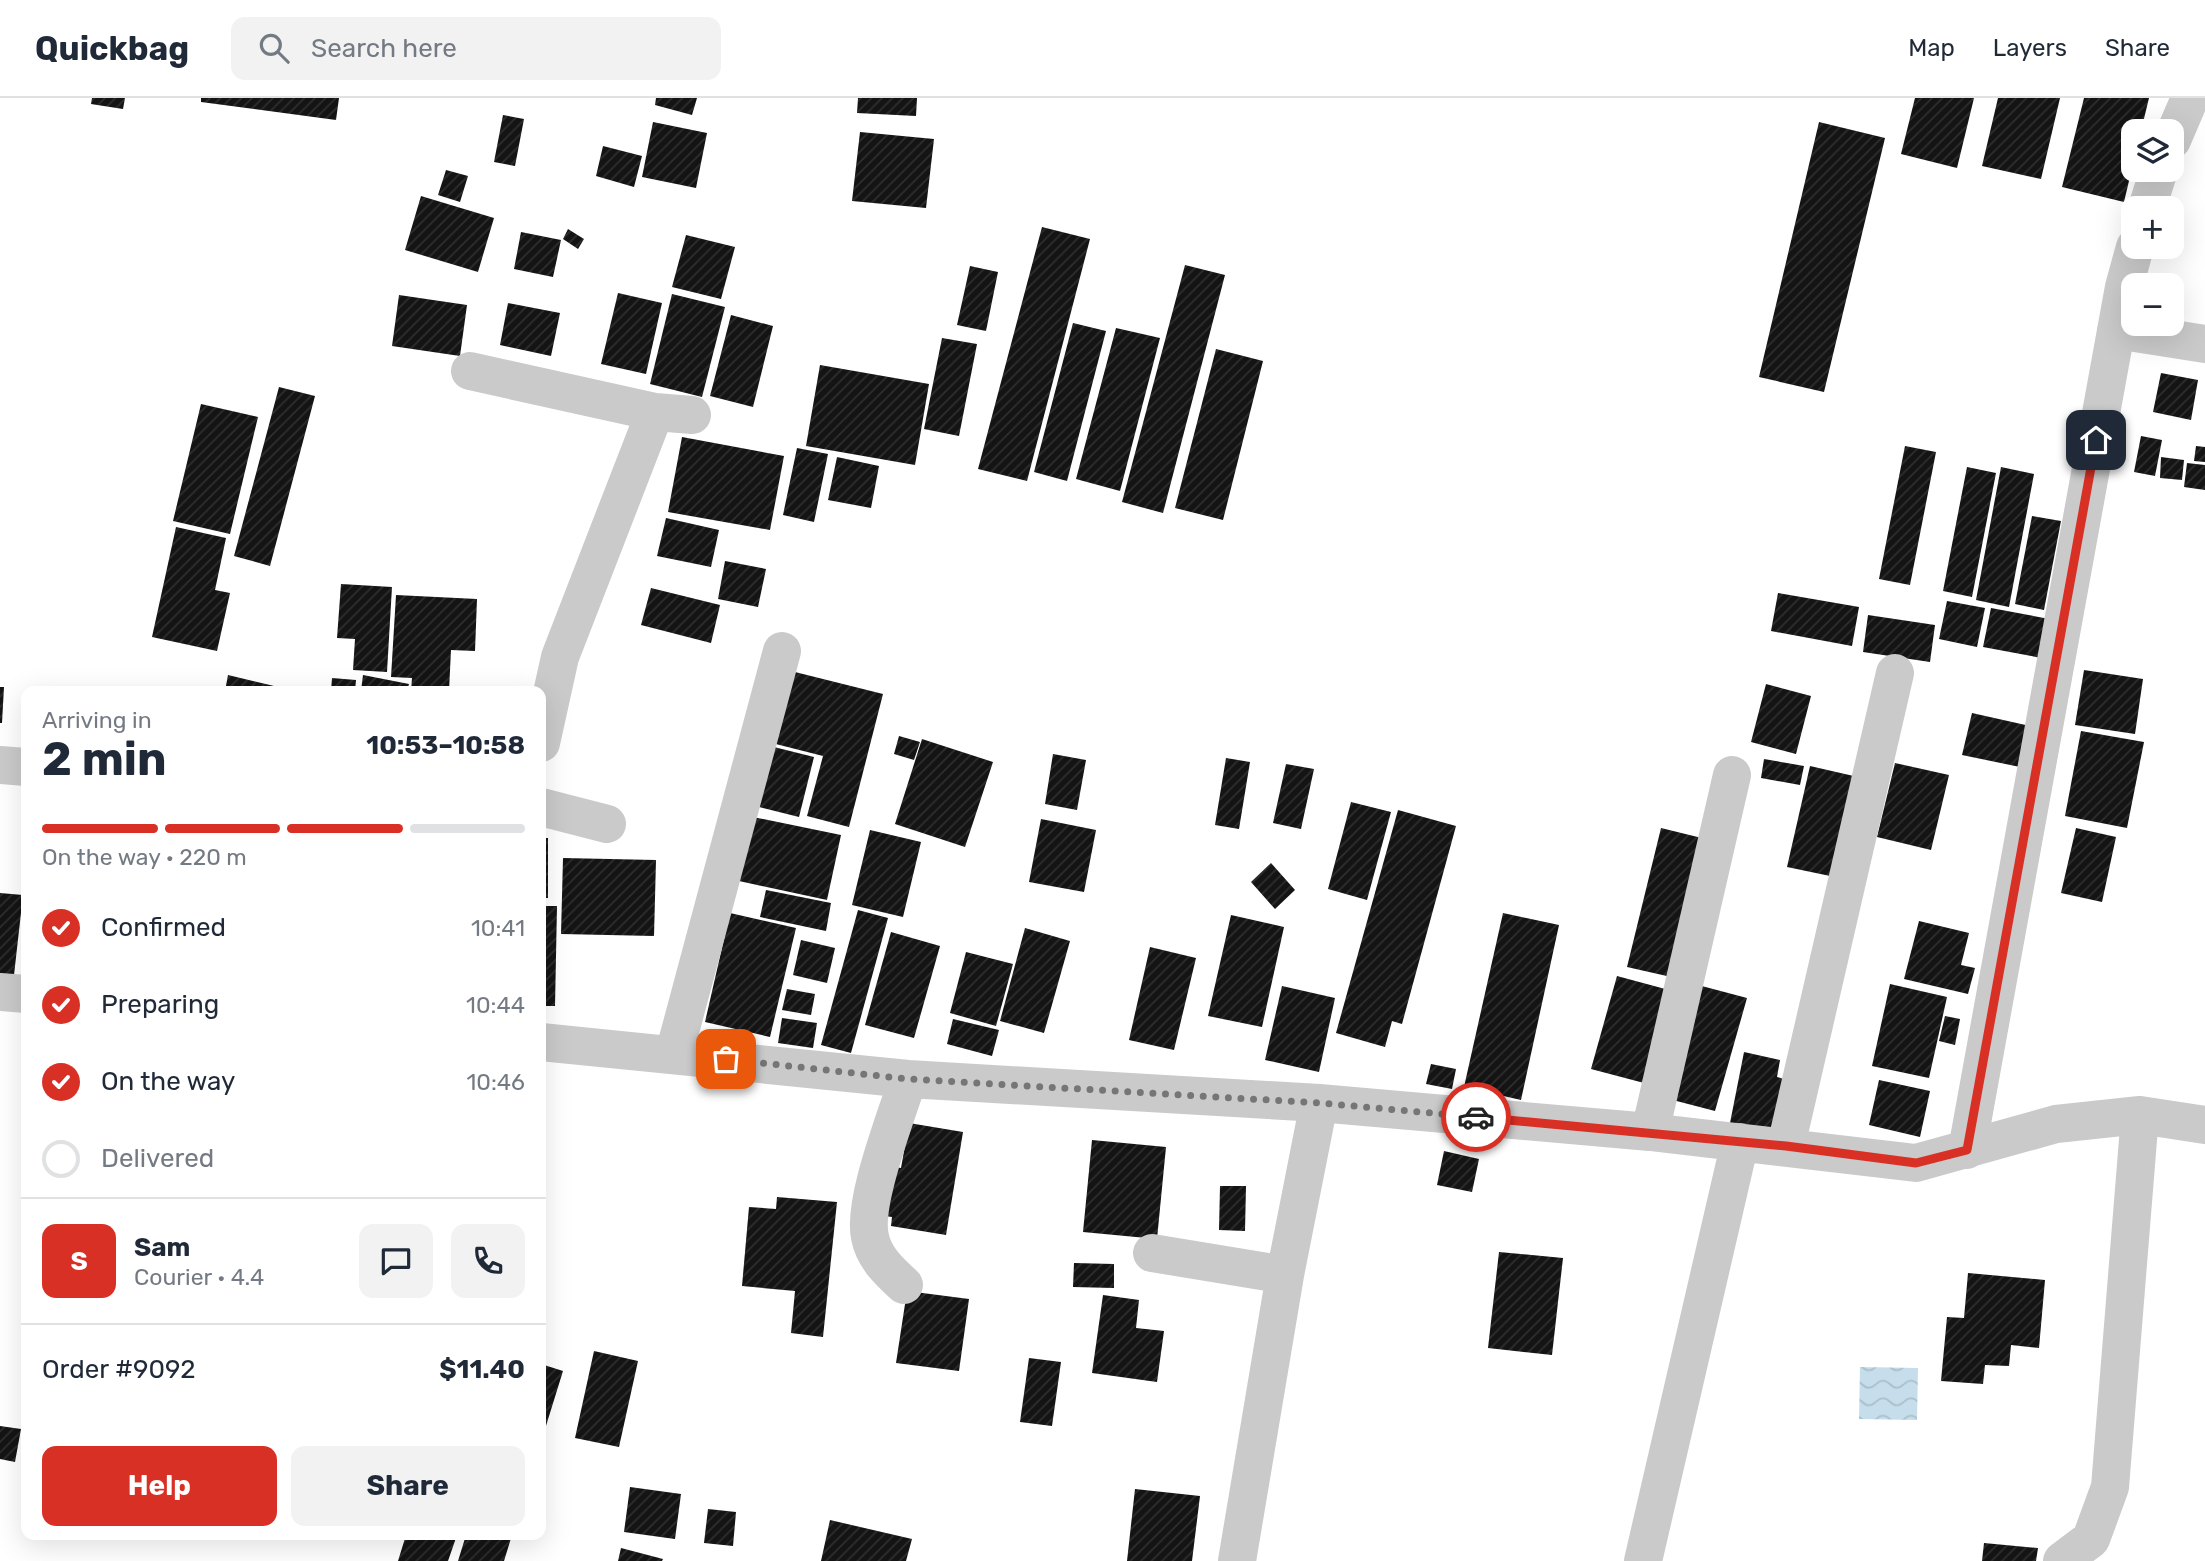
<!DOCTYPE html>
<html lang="en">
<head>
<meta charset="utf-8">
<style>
	:root { --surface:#fff; --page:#f2f2f3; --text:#1f2937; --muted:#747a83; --line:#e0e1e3; --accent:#d93025 }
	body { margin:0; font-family:Rubik,sans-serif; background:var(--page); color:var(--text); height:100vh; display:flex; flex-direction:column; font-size:26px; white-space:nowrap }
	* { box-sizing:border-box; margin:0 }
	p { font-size:23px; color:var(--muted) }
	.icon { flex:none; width:38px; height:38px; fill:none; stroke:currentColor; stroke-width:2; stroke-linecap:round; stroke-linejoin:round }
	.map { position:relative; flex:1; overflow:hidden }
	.side { position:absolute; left:21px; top:588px; width:525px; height:854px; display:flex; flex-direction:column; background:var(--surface); border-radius:14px; box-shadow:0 7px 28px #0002 }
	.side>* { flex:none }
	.buttons { position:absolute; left:2121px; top:21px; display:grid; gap:14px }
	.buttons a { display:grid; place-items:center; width:63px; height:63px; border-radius:14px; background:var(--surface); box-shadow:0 7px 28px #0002; font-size:35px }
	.pin { position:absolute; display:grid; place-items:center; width:60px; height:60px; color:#fff; margin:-30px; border-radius:14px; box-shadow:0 4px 10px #0006 }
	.courier { position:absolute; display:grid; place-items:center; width:70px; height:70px; margin:-35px; border:5px solid #d93025; border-radius:50%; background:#fff; color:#222; box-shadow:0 2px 9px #0007 }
	.summary em { font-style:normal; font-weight:700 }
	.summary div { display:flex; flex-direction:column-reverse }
	.summary { display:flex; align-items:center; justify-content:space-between; height:119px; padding:0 21px }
	h1 { font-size:46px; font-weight:700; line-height:52px }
	.bar { display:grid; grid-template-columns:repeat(4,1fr); gap:10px 7px; align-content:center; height:84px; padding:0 21px }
	.bar i { height:9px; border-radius:5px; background:var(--line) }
	.bar .on { background:var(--accent) }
	.bar p { grid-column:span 4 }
	.line { display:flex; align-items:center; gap:18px; padding:0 21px; border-top:2px solid var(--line) }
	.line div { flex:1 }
	.round { display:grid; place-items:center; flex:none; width:74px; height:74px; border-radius:14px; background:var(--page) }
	ol { padding:0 21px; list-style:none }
	li { display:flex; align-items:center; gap:21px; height:77px }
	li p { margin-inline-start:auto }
	li .icon { padding:7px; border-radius:50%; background:var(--accent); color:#fff; stroke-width:4 }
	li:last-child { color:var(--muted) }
	li i { width:38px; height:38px; border:4px solid var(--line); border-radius:50% }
	.primary-button { display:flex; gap:14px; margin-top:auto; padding:14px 21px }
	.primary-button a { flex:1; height:80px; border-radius:14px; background:var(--accent); color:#fff; font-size:28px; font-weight:700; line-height:80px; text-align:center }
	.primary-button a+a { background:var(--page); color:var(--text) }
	header { display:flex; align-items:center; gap:42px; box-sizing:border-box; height:98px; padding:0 35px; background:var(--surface); border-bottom:2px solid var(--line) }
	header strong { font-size:33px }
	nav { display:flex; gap:38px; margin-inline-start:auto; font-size:24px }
	.search { width:490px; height:63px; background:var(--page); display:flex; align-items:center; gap:18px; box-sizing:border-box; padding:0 24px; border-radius:14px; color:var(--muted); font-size:26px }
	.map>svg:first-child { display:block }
	.water { fill:url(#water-waves) }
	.building { fill:url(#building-hatch) }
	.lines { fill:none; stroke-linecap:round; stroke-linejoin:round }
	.minor { stroke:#cacaca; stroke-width:38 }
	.done { stroke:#767676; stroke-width:7; stroke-dasharray:0 12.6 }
	.route { stroke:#d93025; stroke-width:9 }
</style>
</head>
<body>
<header>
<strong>Quickbag</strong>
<div class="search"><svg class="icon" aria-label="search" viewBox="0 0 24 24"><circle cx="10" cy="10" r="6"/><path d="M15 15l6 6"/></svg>Search here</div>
<nav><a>Map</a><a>Layers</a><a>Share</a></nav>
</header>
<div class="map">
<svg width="2205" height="1463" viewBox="0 0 2205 1463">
	<defs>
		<pattern id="water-waves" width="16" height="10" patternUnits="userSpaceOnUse" patternTransform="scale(1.75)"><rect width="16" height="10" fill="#c6deeb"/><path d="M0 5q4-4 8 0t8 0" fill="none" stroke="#aabfca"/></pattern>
		<pattern id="building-hatch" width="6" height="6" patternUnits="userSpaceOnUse" patternTransform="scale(1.75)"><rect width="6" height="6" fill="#141414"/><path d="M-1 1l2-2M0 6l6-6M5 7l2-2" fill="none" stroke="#2e2e2e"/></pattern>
	</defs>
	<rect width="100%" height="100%" fill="#fff"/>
	<!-- water -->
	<path class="water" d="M 1860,1269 L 1918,1270 L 1917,1322 L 1859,1321 Z"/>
	<!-- building -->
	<path class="building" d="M 92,0 L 125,0 L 123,11 L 91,6 Z
		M 201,0 L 339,0 L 336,22 L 201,4 Z
		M 656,0 L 697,0 L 692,17 L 655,7 Z
		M 858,0 L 917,0 L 916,18 L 857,15 Z
		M 1915,0 L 1974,0 L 1957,70 L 1901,56 Z
		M 1998,0 L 2060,0 L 2041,81 L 1982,68 Z
		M 2084,0 L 2149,0 L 2141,33 L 2133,33 L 2133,66 L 2124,104 L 2062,89 Z
		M 503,17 L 524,21 L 515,68 L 494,64 Z
		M 653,24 L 707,35 L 696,90 L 642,79 Z
		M 1819,24 L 1885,40 L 1824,294 L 1759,279 Z
		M 860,34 L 934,41 L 926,110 L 852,103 Z
		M 603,48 L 642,58 L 634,89 L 596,78 Z
		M 446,72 L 468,78 L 460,104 L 438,97 Z
		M 421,98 L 494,120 L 478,174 L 405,152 Z
		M 1042,129 L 1090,141 L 1027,383 L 978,371 Z
		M 568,131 L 584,141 L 578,151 L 563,141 Z
		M 521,134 L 561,142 L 553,179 L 514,171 Z
		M 686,137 L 735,149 L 721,201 L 672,189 Z
		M 1185,167 L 1225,177 L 1163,415 L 1122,404 Z
		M 970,168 L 998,174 L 986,233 L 957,227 Z
		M 618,195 L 662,205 L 646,276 L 601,266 Z
		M 672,196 L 725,209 L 702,299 L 650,286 Z
		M 399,197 L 467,207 L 460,258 L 392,248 Z
		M 508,205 L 560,215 L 551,258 L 500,247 Z
		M 731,217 L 773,228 L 753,309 L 710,298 Z
		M 1073,225 L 1106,233 L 1067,383 L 1034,374 Z
		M 1116,230 L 1160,240 L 1120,393 L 1076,381 Z
		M 942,240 L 977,246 L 959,338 L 924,331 Z
		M 1216,251 L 1263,263 L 1223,422 L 1175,410 Z
		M 820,267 L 929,286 L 915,367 L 806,348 Z
		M 2161,275 L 2198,282 L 2191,322 L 2153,314 Z
		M 279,289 L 315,298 L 270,468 L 234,458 Z
		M 201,306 L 258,319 L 230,436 L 173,423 Z
		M 2141,338 L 2162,342 L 2155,378 L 2134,374 Z
		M 682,339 L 784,358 L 770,432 L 668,414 Z
		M 1905,348 L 1936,354 L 1910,487 L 1879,481 Z
		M 2196,348 L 2205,349 L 2205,364 L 2194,363 Z
		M 797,350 L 828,356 L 814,424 L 783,417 Z
		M 837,359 L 879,368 L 871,410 L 828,402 Z
		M 2161,359 L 2184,362 L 2182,382 L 2160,380 Z
		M 2187,365 L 2205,367 L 2205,392 L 2184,389 Z
		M 1967,369 L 1996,375 L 1972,499 L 1943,493 Z
		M 2001,369 L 2034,376 L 2009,509 L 1976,502 Z
		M 2032,418 L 2061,423 L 2044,512 L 2015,506 Z
		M 666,420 L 719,432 L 711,469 L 657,458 Z
		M 176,429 L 226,440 L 215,492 L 230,495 L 217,553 L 152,539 Z
		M 725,463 L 766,471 L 758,509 L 718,501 Z
		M 341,486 L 392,489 L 387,574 L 353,572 L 355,541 L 337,540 Z
		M 651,490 L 720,507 L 711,545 L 641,527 Z
		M 1778,495 L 1859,509 L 1852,548 L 1771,533 Z
		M 396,497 L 477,501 L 475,553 L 451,552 L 449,593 L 411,593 L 412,580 L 391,579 Z
		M 1947,503 L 1985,510 L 1977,549 L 1939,541 Z
		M 1991,510 L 2060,523 L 2052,562 L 1983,549 Z
		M 1868,517 L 1935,527 L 1930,564 L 1863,554 Z
		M 783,571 L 883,596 L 849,729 L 807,718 L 823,658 L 764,643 Z
		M 2084,572 L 2143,581 L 2135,636 L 2075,627 Z
		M 228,577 L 291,592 L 291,593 L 225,593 Z
		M 363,577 L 409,586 L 407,593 L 361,593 Z
		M 332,580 L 356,582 L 355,593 L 331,593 Z
		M 1766,586 L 1811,598 L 1796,656 L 1751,644 Z
		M 0,589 L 4,589 L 2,625 L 0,625 Z
		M 1972,615 L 2030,628 L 2020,669 L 1962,657 Z
		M 2081,633 L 2144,644 L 2127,730 L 2065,718 Z
		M 899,638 L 920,644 L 914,662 L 894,656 Z
		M 922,641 L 993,664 L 965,749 L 895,726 Z
		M 754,644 L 814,659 L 799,719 L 739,704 Z
		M 1053,656 L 1086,662 L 1077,712 L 1045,706 Z
		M 1226,660 L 1250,664 L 1239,731 L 1215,727 Z
		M 1764,661 L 1804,668 L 1800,687 L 1761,680 Z
		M 1895,665 L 1949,677 L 1931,752 L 1877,739 Z
		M 1286,666 L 1314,671 L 1301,731 L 1273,725 Z
		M 1810,668 L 1858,679 L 1835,779 L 1787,769 Z
		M 1351,704 L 1391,714 L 1367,802 L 1328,791 Z
		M 1398,712 L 1456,728 L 1402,926 L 1392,923 L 1385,949 L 1336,935 Z
		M 753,719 L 841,737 L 827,802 L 739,783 Z
		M 1041,721 L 1096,732 L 1084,794 L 1029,784 Z
		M 1661,730 L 1714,743 L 1680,881 L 1627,869 Z
		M 2076,730 L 2116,739 L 2102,804 L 2061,795 Z
		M 870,732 L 921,744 L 903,819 L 852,807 Z
		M 541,740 L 548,740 L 548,800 L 541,800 Z
		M 563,760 L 656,762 L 654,838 L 561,836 Z
		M 1271,765 L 1295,792 L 1275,811 L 1251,784 Z
		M 766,792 L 831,805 L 826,833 L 760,819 Z
		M 0,795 L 23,797 L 13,886 L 0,884 Z
		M 541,808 L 557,808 L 555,908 L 541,908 Z
		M 858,812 L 888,820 L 851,955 L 821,947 Z
		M 730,815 L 796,830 L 770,939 L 705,924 Z
		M 1503,815 L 1559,827 L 1521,1002 L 1464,989 Z
		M 1231,817 L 1284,829 L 1262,929 L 1208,918 Z
		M 1919,823 L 1969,835 L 1961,867 L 1975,870 L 1968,896 L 1904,881 Z
		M 24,828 L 26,828 L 26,846 L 23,846 Z
		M 1025,830 L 1070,843 L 1044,935 L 1000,923 Z
		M 891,834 L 940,848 L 914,940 L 865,927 Z
		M 801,842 L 835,850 L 827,885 L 793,877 Z
		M 1150,849 L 1196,860 L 1174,952 L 1129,942 Z
		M 966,854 L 1013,866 L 996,928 L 950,915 Z
		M 1617,878 L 1669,892 L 1644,985 L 1591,971 Z
		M 1890,886 L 1947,899 L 1929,980 L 1872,968 Z
		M 1698,887 L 1747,900 L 1715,1013 L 1665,1000 Z
		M 1282,888 L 1335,900 L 1319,974 L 1265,962 Z
		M 787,891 L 815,896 L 811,917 L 782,912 Z
		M 1945,918 L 1960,921 L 1955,947 L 1939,943 Z
		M 782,920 L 817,925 L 813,950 L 778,945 Z
		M 953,921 L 999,932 L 992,958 L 947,946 Z
		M 1744,954 L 1780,962 L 1777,979 L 1791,983 L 1780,1034 L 1730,1025 Z
		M 1431,966 L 1456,971 L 1452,991 L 1426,986 Z
		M 1879,982 L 1930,993 L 1920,1039 L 1869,1027 Z
		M 909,1025 L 963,1034 L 946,1137 L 891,1128 L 892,1119 L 877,1117 L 885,1067 L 901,1070 Z
		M 1092,1042 L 1166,1049 L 1157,1141 L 1083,1134 Z
		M 1444,1053 L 1479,1061 L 1472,1094 L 1437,1087 Z
		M 1220,1088 L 1246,1088 L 1245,1133 L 1219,1132 Z
		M 777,1099 L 837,1104 L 823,1239 L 791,1235 L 795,1193 L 742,1188 L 749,1109 L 776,1111 Z
		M 1499,1154 L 1563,1160 L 1552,1257 L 1488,1250 Z
		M 1074,1165 L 1114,1166 L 1114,1190 L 1073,1189 Z
		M 1968,1175 L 2045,1182 L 2039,1250 L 2011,1247 L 2009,1268 L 1985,1267 L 1983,1286 L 1941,1283 L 1947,1219 L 1964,1220 Z
		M 907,1193 L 969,1201 L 959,1273 L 896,1265 Z
		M 1103,1197 L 1139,1202 L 1136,1230 L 1164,1233 L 1157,1284 L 1092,1275 Z
		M 594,1253 L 638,1263 L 619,1349 L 575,1340 Z
		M 1029,1260 L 1061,1264 L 1052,1328 L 1020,1324 Z
		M 541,1266 L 563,1273 L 541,1344 Z
		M 0,1328 L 21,1331 L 15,1364 L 0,1361 Z
		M 630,1389 L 681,1396 L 675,1441 L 624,1434 Z
		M 1135,1391 L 1200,1398 L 1192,1463 L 1127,1463 Z
		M 708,1411 L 736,1414 L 733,1448 L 704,1445 Z
		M 830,1422 L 912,1441 L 906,1463 L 821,1463 Z
		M 406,1437 L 457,1437 L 448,1463 L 398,1463 Z
		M 466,1437 L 512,1437 L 504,1463 L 458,1463 Z
		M 1984,1445 L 2038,1450 L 2036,1463 L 1982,1463 Z
		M 621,1450 L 663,1461 L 662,1463 L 618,1463 Z"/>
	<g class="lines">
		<!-- minor -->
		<path class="minor" d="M 2172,42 L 2190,0
			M 2147,110 L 2159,72
			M 2116,232 L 2205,246
			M 470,273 L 655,314 L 692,317
			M 541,645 L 560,559 L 655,314
			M 0,667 L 26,669
			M 541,709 L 607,726
			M 0,894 L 26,896
			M 541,944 L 908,981 L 1319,1005 L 1650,1034 L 1916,1065 L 2056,1026 L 2140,1017 L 2205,1027
			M 674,956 L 782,553
			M 1650,1034 L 1732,677
			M 1786,1048 L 1895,575
			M 1967,1052 L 2124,189 L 2135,149
			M 1152,1155 L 1285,1177
			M 904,1187 C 890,1174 874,1160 870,1139 C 862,1104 897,1017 908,981
			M 1237,1463 L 1285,1177 L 1319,1005
			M 1643,1463 L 1740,1044
			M 2062,1463 L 2091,1441 L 2110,1389 L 2140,1017"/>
	</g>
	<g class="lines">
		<!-- done -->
		<path class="done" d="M 726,961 L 908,981 L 1320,1005 L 1476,1019"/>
		<!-- route -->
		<path class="route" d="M 1476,1019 L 1786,1048 L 1916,1065 L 1967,1052 L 2096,342"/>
	</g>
</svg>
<div class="buttons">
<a><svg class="icon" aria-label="layers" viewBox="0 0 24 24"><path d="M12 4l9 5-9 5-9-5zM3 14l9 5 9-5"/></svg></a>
<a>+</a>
<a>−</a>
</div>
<div class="pin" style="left:726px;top:961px;background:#ea580c"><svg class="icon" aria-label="bag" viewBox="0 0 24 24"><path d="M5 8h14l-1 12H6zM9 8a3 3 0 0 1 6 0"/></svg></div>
<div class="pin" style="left:2096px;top:342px;background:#1f2937"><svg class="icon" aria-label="home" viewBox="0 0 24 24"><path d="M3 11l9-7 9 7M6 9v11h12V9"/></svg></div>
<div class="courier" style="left:1476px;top:1019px"><svg class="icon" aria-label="car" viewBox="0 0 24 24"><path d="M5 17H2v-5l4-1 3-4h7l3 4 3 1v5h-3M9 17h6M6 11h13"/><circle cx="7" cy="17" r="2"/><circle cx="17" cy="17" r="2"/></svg></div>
<section class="side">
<div class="summary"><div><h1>2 min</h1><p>Arriving in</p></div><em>10:53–10:58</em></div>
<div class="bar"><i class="on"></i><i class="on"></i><i class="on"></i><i></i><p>On the way · 220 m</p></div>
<ol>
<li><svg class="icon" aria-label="check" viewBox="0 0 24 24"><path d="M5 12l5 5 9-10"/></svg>Confirmed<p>10:41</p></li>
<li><svg class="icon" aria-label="check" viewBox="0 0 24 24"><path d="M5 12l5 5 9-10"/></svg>Preparing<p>10:44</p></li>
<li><svg class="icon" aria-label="check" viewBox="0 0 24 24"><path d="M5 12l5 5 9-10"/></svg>On the way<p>10:46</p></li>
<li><i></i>Delivered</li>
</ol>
<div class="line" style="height:126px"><b class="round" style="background:var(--accent);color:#fff">S</b><div><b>Sam</b><p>Courier · 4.4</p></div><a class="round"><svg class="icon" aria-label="chat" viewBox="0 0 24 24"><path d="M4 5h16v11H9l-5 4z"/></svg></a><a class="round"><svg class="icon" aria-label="phone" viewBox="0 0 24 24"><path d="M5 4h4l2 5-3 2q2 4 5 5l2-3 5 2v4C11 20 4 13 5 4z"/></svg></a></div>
<div class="line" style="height:91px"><div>Order #9092</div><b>$11.40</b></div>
<div class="primary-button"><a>Help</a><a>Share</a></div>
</section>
</div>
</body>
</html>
